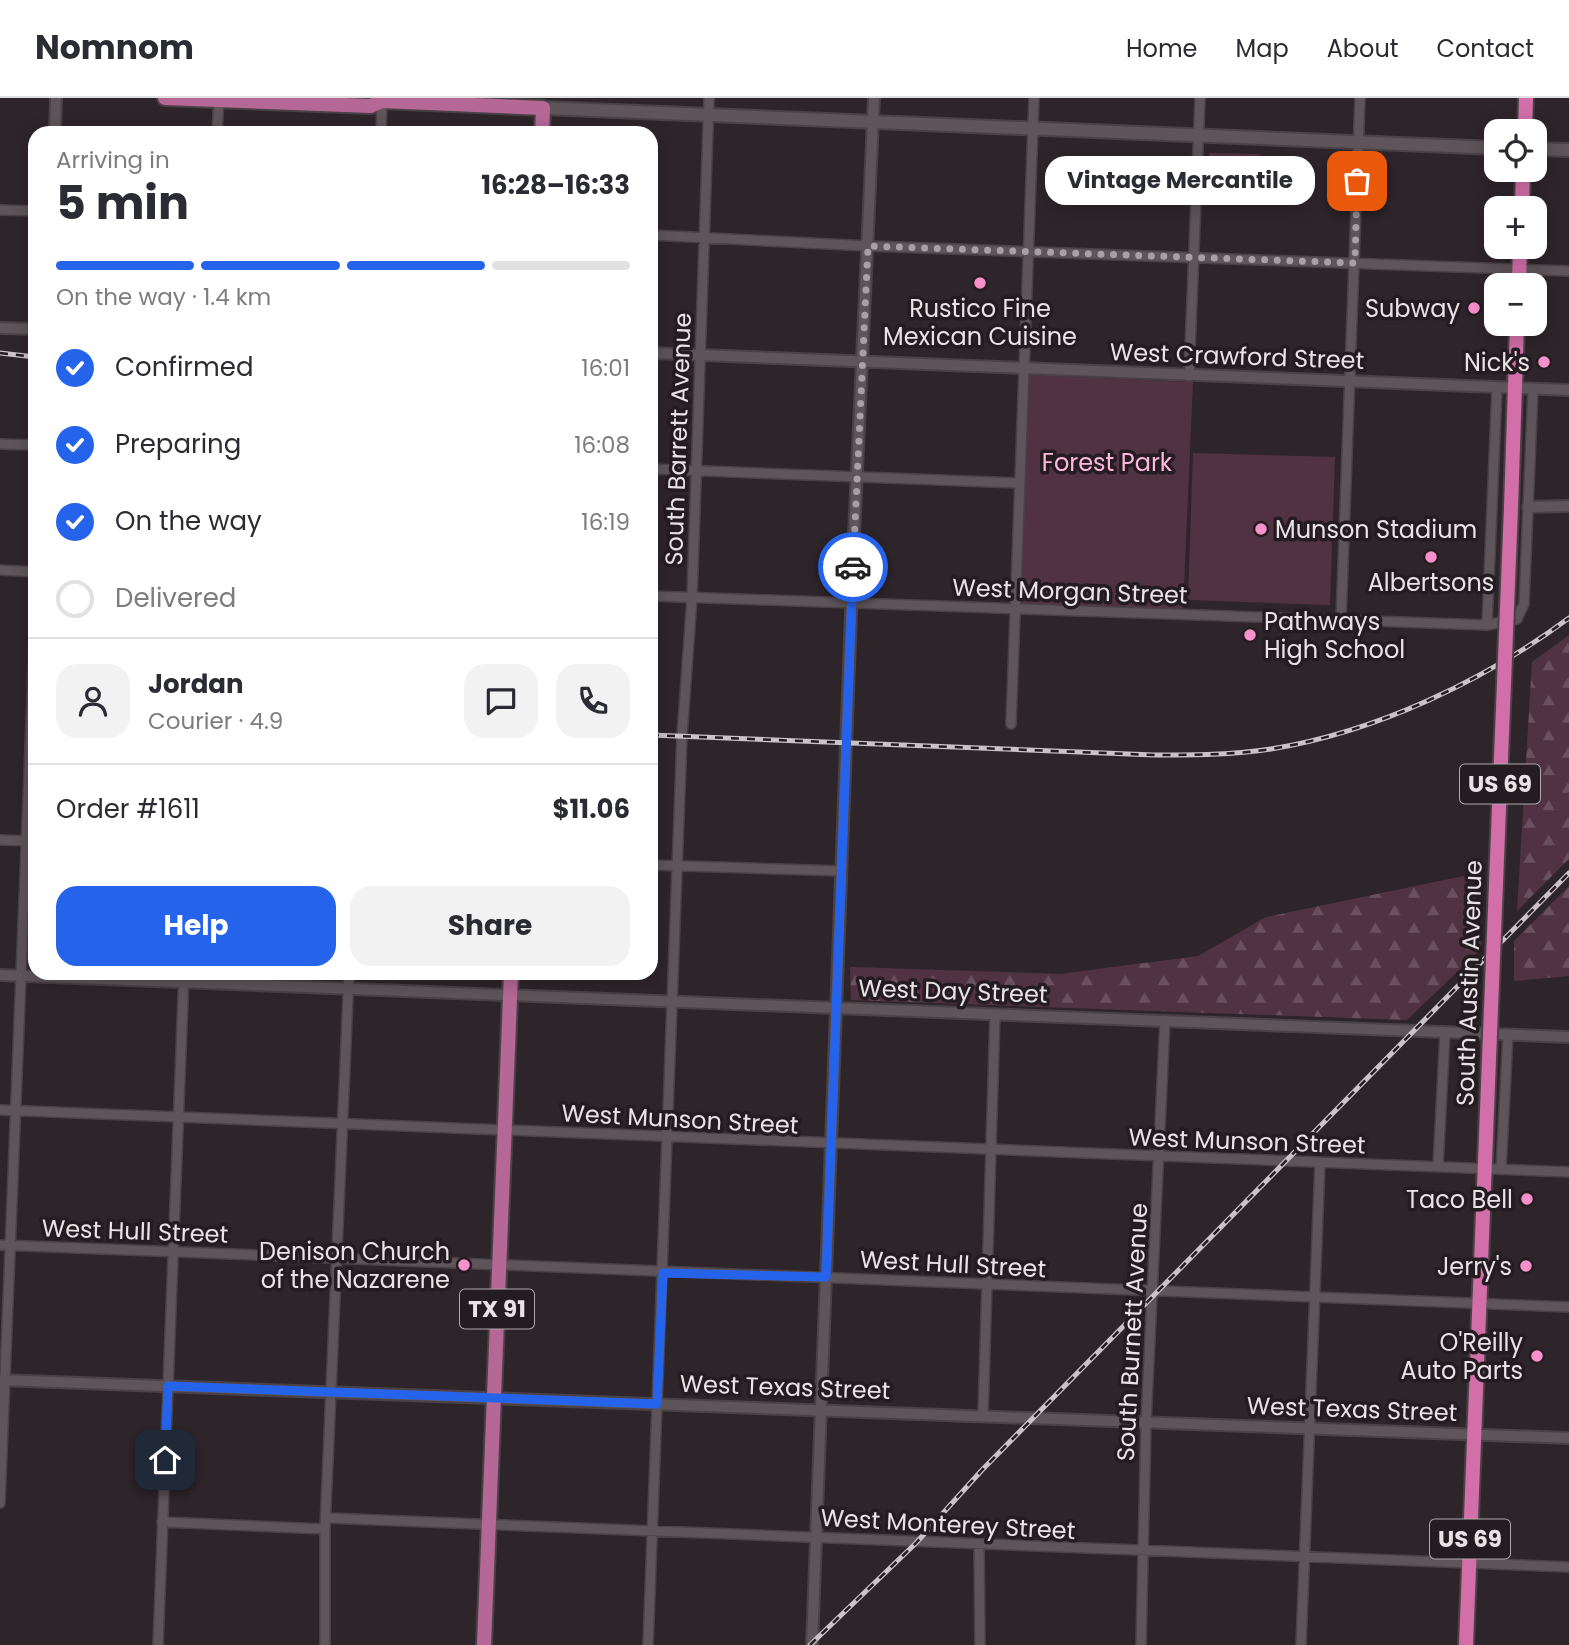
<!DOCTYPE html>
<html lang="en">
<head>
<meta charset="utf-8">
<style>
	:root { --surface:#fff; --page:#f2f2f3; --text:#2b2b33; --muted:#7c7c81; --line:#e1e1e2; --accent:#2563eb }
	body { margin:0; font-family:Poppins,sans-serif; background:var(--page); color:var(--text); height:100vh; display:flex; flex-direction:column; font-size:26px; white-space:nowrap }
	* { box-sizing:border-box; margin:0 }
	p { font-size:23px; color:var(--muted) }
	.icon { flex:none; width:38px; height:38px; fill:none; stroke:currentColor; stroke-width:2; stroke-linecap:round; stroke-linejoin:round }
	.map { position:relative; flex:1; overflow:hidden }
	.drawer { position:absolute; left:28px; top:28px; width:630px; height:854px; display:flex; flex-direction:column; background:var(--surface); border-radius:21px; box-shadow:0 4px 18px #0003 }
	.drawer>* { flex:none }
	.buttons { position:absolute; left:1484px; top:21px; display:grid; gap:14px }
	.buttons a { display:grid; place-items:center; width:63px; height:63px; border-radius:14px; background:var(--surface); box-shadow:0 4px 18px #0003; font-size:35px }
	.pin { position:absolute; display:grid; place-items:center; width:60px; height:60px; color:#fff; margin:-30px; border-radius:14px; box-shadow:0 4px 10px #0006 }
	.courier { position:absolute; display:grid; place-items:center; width:70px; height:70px; margin:-35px; border:5px solid #2563eb; border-radius:50%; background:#fff; color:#222; box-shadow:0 2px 9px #0007 }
	.bubble { position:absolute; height:49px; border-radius:21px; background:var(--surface); box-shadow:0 4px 18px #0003; font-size:23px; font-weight:700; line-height:49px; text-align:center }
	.overview em { font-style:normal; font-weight:700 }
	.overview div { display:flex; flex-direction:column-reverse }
	.overview { display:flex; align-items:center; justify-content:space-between; height:119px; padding:0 28px }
	h1 { font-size:46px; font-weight:700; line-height:52px }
	.bar { display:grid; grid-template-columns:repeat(4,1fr); gap:10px 7px; align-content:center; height:84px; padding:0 28px }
	.bar i { height:9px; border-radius:5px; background:var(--line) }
	.bar .current { background:var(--accent) }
	.bar p { grid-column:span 4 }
	.line { display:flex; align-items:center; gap:18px; padding:0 28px; border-top:2px solid var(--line) }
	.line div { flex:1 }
	.round { display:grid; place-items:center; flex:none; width:74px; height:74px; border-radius:21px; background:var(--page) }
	ol { padding:0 28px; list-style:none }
	li { display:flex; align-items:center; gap:21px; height:77px }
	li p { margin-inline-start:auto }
	li .icon { padding:7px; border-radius:50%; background:var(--accent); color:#fff; stroke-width:4 }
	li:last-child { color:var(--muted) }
	li i { width:38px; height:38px; border:4px solid var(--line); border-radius:50% }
	.primary-button { display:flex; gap:14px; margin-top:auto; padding:14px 28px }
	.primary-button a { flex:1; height:80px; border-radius:21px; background:var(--accent); color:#fff; font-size:28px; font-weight:700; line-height:80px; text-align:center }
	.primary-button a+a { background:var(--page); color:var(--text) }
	header { display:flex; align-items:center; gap:42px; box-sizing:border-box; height:98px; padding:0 35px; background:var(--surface); border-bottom:2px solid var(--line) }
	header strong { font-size:33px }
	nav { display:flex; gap:38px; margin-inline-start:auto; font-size:24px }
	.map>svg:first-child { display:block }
	.forest { fill:url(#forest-firs) }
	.park { fill:#513243 }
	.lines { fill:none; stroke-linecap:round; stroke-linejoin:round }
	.minor-casing { stroke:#494145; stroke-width:12 }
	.tertiary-casing { stroke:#494145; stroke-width:14 }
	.secondary-casing { stroke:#494145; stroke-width:16 }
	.primary-casing { stroke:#494145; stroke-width:18 }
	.trunk-casing { stroke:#494145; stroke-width:18 }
	.minor { stroke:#5e5459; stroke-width:9 }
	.tertiary { stroke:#5e5459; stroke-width:10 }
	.secondary { stroke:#5e5459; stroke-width:12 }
	.primary { stroke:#b56895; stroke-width:14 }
	.trunk { stroke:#d26fa9; stroke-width:14 }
	.rail-casing { stroke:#cac3c7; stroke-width:5 }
	.rail { stroke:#241c20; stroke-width:2.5; stroke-dasharray:8; stroke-linecap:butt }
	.trunk-bridge-casing { stroke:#494145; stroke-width:18; stroke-linecap:butt }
	.trunk-bridge { stroke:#d26fa9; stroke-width:14 }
	.done { stroke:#a8a0a4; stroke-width:7; stroke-dasharray:0 12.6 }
	.route { stroke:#2563eb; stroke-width:9 }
	.poi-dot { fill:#f890cb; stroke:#241c20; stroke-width:2.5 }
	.labels { text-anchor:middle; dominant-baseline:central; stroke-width:7; stroke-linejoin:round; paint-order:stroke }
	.shield { fill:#241c20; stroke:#aea7ab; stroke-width:2 }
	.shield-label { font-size:23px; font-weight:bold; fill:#e9e3e6 }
	.poi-label { font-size:24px; fill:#e9e3e6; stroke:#241c20; text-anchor:end }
	.street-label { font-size:24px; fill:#e9e3e6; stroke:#241c20 }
	.park-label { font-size:24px; fill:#feb8de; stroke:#241c20 }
</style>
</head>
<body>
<header>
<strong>Nomnom</strong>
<nav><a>Home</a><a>Map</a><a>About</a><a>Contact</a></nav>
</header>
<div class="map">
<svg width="1569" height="1547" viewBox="0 0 1569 1547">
	<defs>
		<pattern id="forest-firs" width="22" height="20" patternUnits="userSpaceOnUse" patternTransform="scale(1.75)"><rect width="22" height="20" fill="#513243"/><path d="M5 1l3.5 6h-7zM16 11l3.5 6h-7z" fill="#6a505e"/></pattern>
	</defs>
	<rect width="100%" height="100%" fill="#2e252a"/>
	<!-- forest -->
	<path class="forest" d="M 1569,537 L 1569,761 L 1517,813 L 1532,564 Z
		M 1473,776 L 1482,850 L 1407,922 L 851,902 L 850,869 L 1060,876 L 1198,858 L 1266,819 Z
		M 1569,788 L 1569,878 L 1514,883 L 1514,843 Z"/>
	<!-- park -->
	<path class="park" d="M 1209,55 L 1260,56 L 1258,99 L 1207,97 Z
		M 1028,277 L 1193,284 L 1183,511 L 1020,506 Z
		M 1193,355 L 1335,359 L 1330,507 L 1188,502 Z"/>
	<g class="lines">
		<!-- minor casing -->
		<g class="minor-casing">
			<path id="minor" d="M 217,35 L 219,0
				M 381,35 L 382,2
				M 0,112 L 35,113
				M 651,137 L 868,148 L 1569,173
				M 1189,278 L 1200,0
				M 0,346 L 35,347
				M 651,371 L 1019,385
				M 0,472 L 35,474
				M 651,498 L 1487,527 L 1517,521 L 1524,506 L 1533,291
				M 1341,522 L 1360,0
				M 1487,527 L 1497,290
				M 1011,626 L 1034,0
				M 0,742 L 35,743
				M 651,767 L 841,773
				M 0,1012 L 1569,1074
				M 1438,1069 L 1445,934
				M 1501,1071 L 1508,936
				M 0,1147 L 1569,1209
				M 983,1318 L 995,916
				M 0,1405 L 35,524
				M 326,1420 L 1569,1469
				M 162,1424 L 325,1431
				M 979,1448 L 980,1547
				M 158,1547 L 184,875
				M 325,1547 L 325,1431 L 349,875
				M 648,1547 L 682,638 L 692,500 L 709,0
				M 1141,1547 L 1146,1325 L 1165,922
				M 1301,1547 L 1320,1065"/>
		</g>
		<!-- tertiary casing -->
		<g class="tertiary-casing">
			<path id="tertiary" d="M 55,35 L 56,0
				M 0,230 L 35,231
				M 651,255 L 1569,292
				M 1528,409 L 1569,408
				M 0,877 L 1569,939
				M 0,1282 L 1569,1340
				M 812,1547 L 854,437 L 874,0"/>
		</g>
		<!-- secondary casing -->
		<g class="secondary-casing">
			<path id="secondary" d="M 543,10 L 1496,50
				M 1535,51 L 1569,52"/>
		</g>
		<!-- primary casing -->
		<g class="primary-casing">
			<path id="primary" d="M 165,0 L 371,8 L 382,3 L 543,10 L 542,35
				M 484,1547 L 511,875"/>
		</g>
		<!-- trunk casing -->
		<g class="trunk-casing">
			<path id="trunk" d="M 1525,33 L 1526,0
				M 1522,110 L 1523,72
				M 1519,187 L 1520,149
				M 1511,410 L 1517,226
				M 1466,1547 L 1489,961"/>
		</g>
		<!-- minor -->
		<use href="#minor" class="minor"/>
		<!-- tertiary -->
		<use href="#tertiary" class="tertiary"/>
		<!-- secondary -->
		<use href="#secondary" class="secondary"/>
		<!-- primary -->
		<use href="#primary" class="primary"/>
		<!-- trunk -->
		<use href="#trunk" class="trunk"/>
		<!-- rail casing -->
		<g class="rail-casing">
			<path id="rail" d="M 0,255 L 35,259
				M 651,637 L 1154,657 C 1193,657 1233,657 1271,651 C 1376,634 1484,583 1569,520
				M 810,1547 L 916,1445 L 982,1372 L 1569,775"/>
		</g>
		<!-- rail -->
		<use href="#rail" class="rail"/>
		<!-- trunk-bridge casing -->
		<g class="trunk-bridge-casing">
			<path id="trunk-bridge" d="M 1489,961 L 1511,410"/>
		</g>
		<!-- trunk-bridge -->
		<use href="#trunk-bridge" class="trunk-bridge"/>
	</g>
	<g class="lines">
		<!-- done -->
		<path class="done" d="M 853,469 L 868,148 L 1355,165 L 1357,83"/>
		<!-- route -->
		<path class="route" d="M 165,1362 L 168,1288 L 657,1306 L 663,1175 L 826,1179 L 853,469"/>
	</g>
	<!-- markers -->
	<g class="poi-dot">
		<circle cx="980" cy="185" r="7"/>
		<circle cx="1474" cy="210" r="7"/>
		<circle cx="1544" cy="264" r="7"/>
		<circle cx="1261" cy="431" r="7"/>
		<circle cx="1431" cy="459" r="7"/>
		<circle cx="1250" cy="537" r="7"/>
		<circle cx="1527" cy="1101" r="7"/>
		<circle cx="464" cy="1167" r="7"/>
		<circle cx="1526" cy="1168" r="7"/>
		<circle cx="1537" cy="1258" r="7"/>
	</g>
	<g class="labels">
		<!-- shield labels -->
		<g class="shield">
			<rect x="1460" y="666.5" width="80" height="39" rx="5"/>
			<rect x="460" y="1191.5" width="74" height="39" rx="5"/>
			<rect x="1430" y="1421.5" width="80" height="39" rx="5"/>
		</g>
		<g class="shield-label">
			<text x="1500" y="686">US 69</text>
			<text x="497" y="1211">TX 91</text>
			<text x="1470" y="1441">US 69</text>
		</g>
		<!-- poi labels -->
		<g class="poi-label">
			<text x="980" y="210" text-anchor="middle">Rustico Fine<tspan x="980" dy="28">Mexican Cuisine</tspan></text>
			<text x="1460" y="210">Subway</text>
			<text x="1530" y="264">Nick's</text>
			<text x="1275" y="431" text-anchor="start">Munson Stadium</text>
			<text x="1431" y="484" text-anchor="middle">Albertsons</text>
			<text x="1264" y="523" text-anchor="start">Pathways<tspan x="1264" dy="28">High School</tspan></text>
			<text x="1513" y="1101">Taco Bell</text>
			<text x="450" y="1153">Denison Church<tspan x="450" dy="28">of the Nazarene</tspan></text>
			<text x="1512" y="1168">Jerry's</text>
			<text x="1523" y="1244">O'Reilly<tspan x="1523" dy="28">Auto Parts</tspan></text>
		</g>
		<!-- street labels -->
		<g class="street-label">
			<text transform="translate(1237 258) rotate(2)">West Crawford Street</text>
			<text transform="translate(678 341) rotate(-88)">South Barrett Avenue</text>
			<text transform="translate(1070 493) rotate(2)">West Morgan Street</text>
			<text transform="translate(1469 885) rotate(-88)">South Austin Avenue</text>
			<text transform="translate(953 893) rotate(2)">West Day Street</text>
			<text transform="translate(680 1021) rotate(3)">West Munson Street</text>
			<text transform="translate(1247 1043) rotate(2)">West Munson Street</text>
			<text transform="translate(135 1133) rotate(2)">West Hull Street</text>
			<text transform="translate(953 1166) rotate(3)">West Hull Street</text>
			<text transform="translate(1132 1234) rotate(-87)">South Burnett Avenue</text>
			<text transform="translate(785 1289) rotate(2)">West Texas Street</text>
			<text transform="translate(1352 1311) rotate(2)">West Texas Street</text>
			<text transform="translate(948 1426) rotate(3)">West Monterey Street</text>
		</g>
		<!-- park labels -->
		<g class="park-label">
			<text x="1107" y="364">Forest Park</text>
		</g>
	</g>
</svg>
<div class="buttons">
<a><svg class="icon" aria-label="locate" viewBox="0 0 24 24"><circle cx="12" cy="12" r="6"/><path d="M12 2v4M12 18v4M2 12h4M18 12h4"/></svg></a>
<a>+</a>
<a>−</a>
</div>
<div class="pin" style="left:1357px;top:83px;background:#ea580c"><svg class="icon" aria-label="bag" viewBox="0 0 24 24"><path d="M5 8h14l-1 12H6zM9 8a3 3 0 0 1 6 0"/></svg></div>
<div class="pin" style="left:165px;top:1362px;background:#1f2937"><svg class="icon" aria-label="home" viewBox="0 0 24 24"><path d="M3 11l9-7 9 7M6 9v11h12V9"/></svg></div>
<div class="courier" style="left:853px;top:469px"><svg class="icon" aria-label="car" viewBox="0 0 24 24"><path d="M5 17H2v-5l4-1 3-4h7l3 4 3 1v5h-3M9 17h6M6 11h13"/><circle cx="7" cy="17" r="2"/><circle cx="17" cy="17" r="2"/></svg></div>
<div class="bubble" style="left:1045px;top:58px;width:270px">Vintage Mercantile</div>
<section class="drawer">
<div class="overview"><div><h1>5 min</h1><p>Arriving in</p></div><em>16:28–16:33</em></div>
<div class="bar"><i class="current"></i><i class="current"></i><i class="current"></i><i></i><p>On the way · 1.4 km</p></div>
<ol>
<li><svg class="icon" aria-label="check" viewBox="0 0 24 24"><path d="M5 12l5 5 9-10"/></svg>Confirmed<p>16:01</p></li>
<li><svg class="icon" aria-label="check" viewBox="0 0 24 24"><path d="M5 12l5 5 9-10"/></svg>Preparing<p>16:08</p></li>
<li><svg class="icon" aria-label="check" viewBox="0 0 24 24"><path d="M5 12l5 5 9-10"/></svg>On the way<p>16:19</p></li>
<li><i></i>Delivered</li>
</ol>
<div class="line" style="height:126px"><a class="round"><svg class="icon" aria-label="person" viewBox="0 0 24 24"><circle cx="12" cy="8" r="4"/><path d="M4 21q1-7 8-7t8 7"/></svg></a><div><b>Jordan</b><p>Courier · 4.9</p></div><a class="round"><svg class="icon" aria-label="chat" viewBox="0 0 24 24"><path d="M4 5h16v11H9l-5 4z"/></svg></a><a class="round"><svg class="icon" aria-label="phone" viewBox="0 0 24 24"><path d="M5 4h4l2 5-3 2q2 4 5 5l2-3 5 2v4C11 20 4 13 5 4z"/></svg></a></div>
<div class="line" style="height:91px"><div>Order #1611</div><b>$11.06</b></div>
<div class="primary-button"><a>Help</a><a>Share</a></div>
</section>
</div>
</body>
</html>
